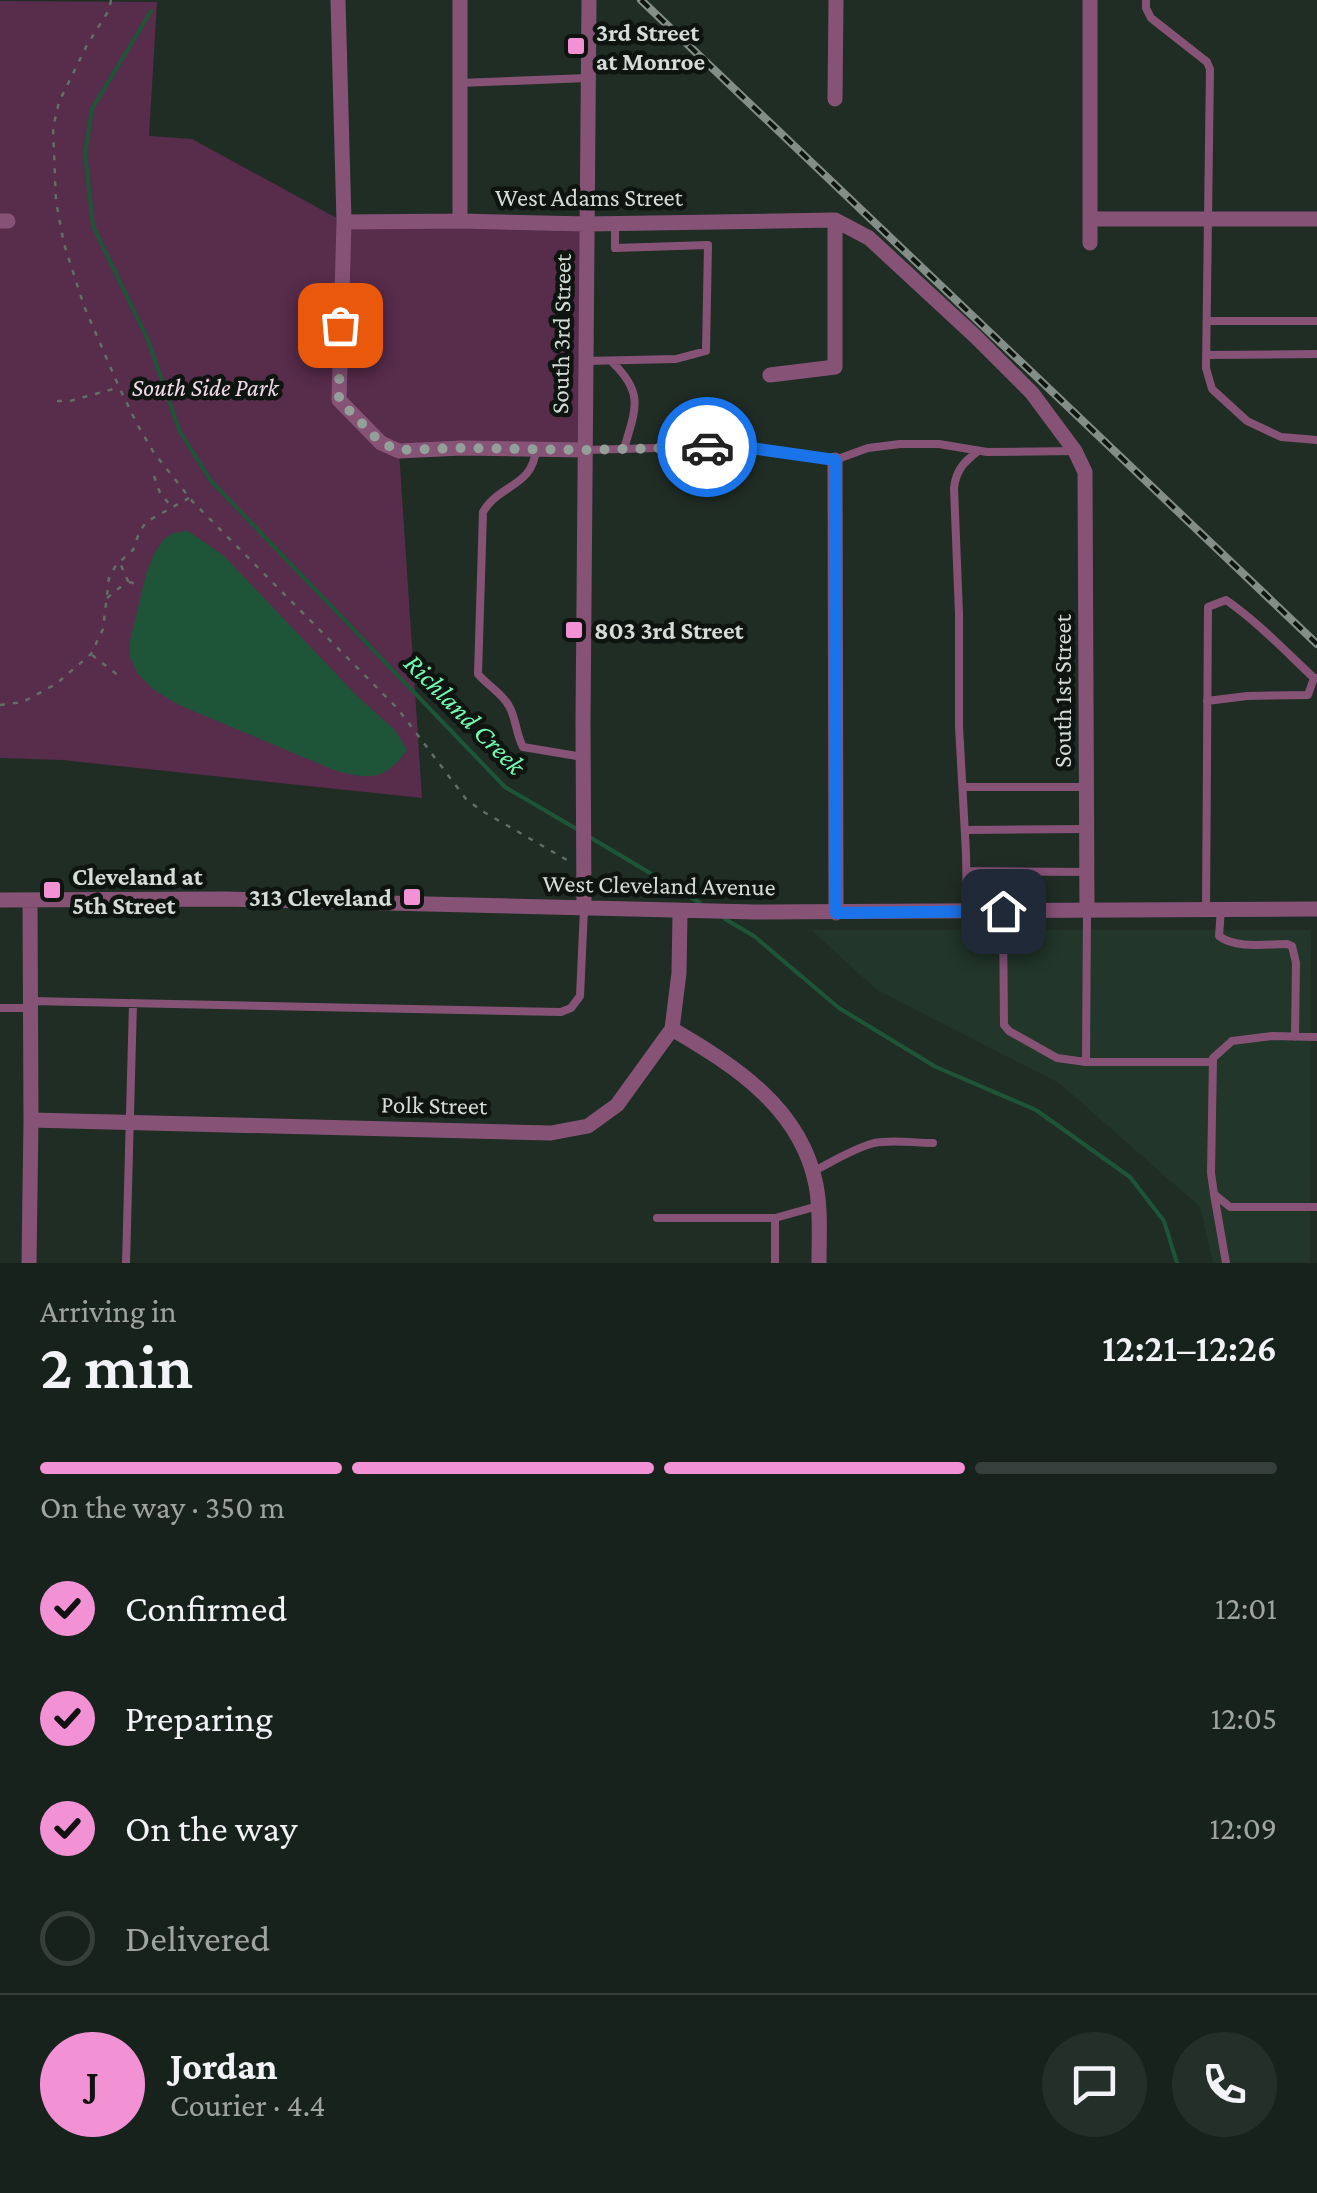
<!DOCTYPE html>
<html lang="en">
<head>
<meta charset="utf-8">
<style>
	:root { --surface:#18221c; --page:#252f29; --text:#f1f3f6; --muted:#9fa4a3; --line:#363f3b; --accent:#f391d5 }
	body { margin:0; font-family:"Crimson Pro",serif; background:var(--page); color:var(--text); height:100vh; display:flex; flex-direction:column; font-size:38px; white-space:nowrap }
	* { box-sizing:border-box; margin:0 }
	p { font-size:32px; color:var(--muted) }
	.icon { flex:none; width:55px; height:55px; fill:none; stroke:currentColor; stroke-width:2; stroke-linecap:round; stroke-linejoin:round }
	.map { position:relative; height:1263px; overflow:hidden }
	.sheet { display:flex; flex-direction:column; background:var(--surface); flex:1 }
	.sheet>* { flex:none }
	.pin { position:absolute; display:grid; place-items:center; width:85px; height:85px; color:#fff; margin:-42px; border-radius:20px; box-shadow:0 5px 15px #0006 }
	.courier { position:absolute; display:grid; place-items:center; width:100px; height:100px; margin:-50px; border:8px solid #1a73e8; border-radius:50%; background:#fff; color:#222; box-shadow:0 2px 12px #0007 }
	.summary em { font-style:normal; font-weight:600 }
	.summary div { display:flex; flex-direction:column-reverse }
	.summary { display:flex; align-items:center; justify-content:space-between; height:170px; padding:0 40px }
	h1 { font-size:65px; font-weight:600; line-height:75px }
	.bar { display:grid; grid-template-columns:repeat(4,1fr); gap:15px 10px; align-content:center; height:120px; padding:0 40px }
	.bar i { height:12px; border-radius:8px; background:var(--line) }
	.bar .current { background:var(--accent) }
	.bar p { grid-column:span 4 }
	.line { display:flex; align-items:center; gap:25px; padding:0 40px; border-top:2px solid var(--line) }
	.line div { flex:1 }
	.round { display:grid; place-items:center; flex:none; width:105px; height:105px; border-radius:52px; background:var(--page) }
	ol { padding:0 40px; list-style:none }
	li { display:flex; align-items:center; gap:30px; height:110px }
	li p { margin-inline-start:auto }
	li .icon { padding:10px; border-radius:50%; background:var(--accent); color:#111; stroke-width:4 }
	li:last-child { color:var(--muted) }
	li i { width:55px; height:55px; border:5px solid var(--line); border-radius:50% }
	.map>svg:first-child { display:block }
	.built { fill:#22362a }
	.green { fill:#582c4b }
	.water { fill:#1e5539 }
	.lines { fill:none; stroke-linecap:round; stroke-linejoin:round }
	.stream { stroke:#1e5539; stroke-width:4 }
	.path { stroke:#626e67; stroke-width:2.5; stroke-dasharray:5 8; stroke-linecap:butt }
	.service { stroke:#865377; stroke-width:8 }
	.minor { stroke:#865377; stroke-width:15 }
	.rail-casing { stroke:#848e88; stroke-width:8 }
	.rail { stroke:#0e1410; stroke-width:4; stroke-dasharray:11; stroke-linecap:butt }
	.done { stroke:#959f99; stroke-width:10; stroke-dasharray:0 18 }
	.route { stroke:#1a73e8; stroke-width:12 }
	.poi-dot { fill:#f391d5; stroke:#0e1410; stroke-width:4 }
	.labels { text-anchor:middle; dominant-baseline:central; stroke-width:9; stroke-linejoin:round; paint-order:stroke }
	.poi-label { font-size:25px; font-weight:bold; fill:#d4dcd7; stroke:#0e1410; text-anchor:start }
	.street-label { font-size:25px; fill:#d4dcd7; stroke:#0e1410 }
	.park-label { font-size:25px; font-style:italic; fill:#f2dbea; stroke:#0e1410 }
	.water-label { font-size:28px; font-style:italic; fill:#72f9b2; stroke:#0e1410 }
</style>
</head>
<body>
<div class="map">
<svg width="1317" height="1263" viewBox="0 0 1317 1263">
	<rect width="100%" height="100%" fill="#202d25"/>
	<!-- built -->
	<path class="built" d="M 811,930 L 1311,930 L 1310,1263 L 1213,1263 L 1200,1207 L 1059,1083 L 877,990 Z"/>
	<!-- green -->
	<path class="green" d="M 0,1 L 157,2 L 149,136 L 192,139 L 344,222 L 581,224 L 585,450 L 399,451 L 422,798 L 62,760 L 0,758 Z"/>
	<!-- water -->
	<path class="water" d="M 188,531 L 223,555 L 358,697 L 395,730 L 407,750 C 386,781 367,780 334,770 L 179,705 L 154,690 L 138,674 L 130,657 L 130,641 L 146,574 L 154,554 L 163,540 L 173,533 Z"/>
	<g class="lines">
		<!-- stream -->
		<path class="stream" d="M 151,11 L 92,109 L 85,153 L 93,226 L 148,340 L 179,430 L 211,481 L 505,787 L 580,831
			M 588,836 L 700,903
			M 725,919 L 754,936 L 839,1008 L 936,1067 L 1036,1110 L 1130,1177 L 1164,1221 L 1177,1263"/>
		<!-- path -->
		<path class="path" d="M 111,0 L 109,10 L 87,45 L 59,102 L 53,128 L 56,201 L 64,244 L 84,306 L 119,387 L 137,424 L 154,453 L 193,502 L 398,709 L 466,799 L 482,811 L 567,860
			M 57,401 L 70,401 L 117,388
			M 154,476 L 160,493 L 171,506
			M 129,582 L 141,585
			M 107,598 L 128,581 L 120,563
			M 92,655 L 119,676
			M 0,705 L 23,702 L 56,684 L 91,654 L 103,629 L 109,578 L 116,565 L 133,550 L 139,533 L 146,522 L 189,498"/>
		<!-- service -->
		<path class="service" d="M 1146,0 L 1146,8 L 1151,18 L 1207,62 L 1210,69 L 1206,368 L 1212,389 L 1247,421 L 1281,437 L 1317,440
			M 460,83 L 588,78
			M 1207,321 L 1317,321
			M 1207,355 L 1317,354
			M 585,361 L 676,359 L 706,351 L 708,245 L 615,248 L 615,224
			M 613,363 C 645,394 635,410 624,449
			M 536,449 C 533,487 499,484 483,512 L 478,674 C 487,685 502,693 509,706 C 516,718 516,734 523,747 L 583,757
			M 585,450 L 692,447 L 758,449 L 835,460 L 868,448 L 900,444 L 939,444 L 987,452 L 1075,451
			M 1207,701 L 1247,696 L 1308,695 L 1314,678
			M 963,787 L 1087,787
			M 965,830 L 1086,829
			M 967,871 L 1087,872
			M 1206,909 L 1208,607 L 1226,600 C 1259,623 1285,651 1314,678 L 1317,678
			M 1221,909 L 1219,936 C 1236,949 1266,944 1287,944 L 1292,946 L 1296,963 L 1295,1037
			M 1087,910 L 1086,1062 L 1213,1062
			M 967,911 L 966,853 L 959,726 L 959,614 L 954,488 C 956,470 964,462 978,451
			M 1003,912 L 1004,1025 L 1009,1031 L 1057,1058 L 1086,1062
			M 31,1001 L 561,1012 L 571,1008 L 580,996 L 584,909
			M 0,1008 L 31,1008
			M 1317,1037 L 1272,1036 L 1232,1041 L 1213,1058 L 1211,1173 L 1214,1194 L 1230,1207 L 1317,1207
			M 812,1172 C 832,1162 852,1149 874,1143 C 892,1139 914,1143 933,1143
			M 1214,1194 L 1226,1263
			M 657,1218 L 775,1218
			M 126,1263 L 133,1003
			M 775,1263 L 775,1218 L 818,1206"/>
		<!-- minor -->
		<path class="minor" d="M 338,0 L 344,222 L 339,400 L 381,443 L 399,451 L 461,448 L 585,450
			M 460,0 L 460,221
			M 1090,0 L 1090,243
			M 835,99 L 836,0
			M 1090,219 L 1317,219
			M 0,221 L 8,221
			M 344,222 L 460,221 L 587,224 L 835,220 L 869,238 L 976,337 L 1032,393 L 1075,451 L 1085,472 L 1087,910
			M 770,375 L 835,367 L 835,220
			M 835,460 L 836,913
			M 0,900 L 225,899 L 755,912 L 1317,909
			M 584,909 L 583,722 L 589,0
			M 672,1029 C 735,1066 801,1108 816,1185 C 821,1211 819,1237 819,1263
			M 31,1120 L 551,1133 L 588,1126 L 617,1105 L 672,1029 L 679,973 L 680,912
			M 29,1263 L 31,1120 L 30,901"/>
		<!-- rail casing -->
		<g class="rail-casing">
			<path id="rail" d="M 641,0 L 1317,644"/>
		</g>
		<!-- rail -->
		<use href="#rail" class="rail"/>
	</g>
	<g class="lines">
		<!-- done -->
		<path class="done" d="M 340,325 L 339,400 L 381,443 L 399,450 L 461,448 L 585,450 L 707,447"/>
		<!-- route -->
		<path class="route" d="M 707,447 L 758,449 L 835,460 L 836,913 L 1003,911"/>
	</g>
	<!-- markers -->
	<g class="poi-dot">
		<rect x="566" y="36" width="20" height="20" rx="5"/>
		<rect x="564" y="620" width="20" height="20" rx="5"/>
		<rect x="42" y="880" width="20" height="20" rx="5"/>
		<rect x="402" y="887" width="20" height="20" rx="5"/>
	</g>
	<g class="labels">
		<!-- poi labels -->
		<g class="poi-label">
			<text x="596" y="32">3rd Street<tspan x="596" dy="29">at Monroe</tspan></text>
			<text x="594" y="630">803 3rd Street</text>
			<text x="72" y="876">Cleveland at<tspan x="72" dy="29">5th Street</tspan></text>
			<text x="392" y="897" text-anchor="end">313 Cleveland</text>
		</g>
		<!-- street labels -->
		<g class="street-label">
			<text x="589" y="197">West Adams Street</text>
			<text transform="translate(561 334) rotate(-89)">South 3rd Street</text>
			<text transform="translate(1062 691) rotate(-90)">South 1st Street</text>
			<text transform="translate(659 885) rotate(1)">West Cleveland Avenue</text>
			<text transform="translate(434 1105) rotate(1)">Polk Street</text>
		</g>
		<!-- park labels -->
		<g class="park-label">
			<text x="205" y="387">South Side Park</text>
		</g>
		<!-- water labels -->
		<g class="water-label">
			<text transform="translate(465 714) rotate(45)">Richland Creek</text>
		</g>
	</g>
</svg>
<div class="pin" style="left:340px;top:325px;background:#ea580c"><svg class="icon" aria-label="bag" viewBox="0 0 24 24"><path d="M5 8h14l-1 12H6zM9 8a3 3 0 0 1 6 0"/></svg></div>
<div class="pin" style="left:1003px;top:911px;background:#1f2937"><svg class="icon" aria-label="home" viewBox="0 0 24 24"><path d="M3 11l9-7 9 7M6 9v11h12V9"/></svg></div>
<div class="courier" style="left:707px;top:447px"><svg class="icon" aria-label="car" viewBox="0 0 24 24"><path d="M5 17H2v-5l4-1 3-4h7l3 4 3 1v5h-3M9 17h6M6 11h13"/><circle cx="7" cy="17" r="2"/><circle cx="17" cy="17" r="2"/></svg></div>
</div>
<section class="sheet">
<div class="summary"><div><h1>2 min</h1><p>Arriving in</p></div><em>12:21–12:26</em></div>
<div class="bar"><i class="current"></i><i class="current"></i><i class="current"></i><i></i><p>On the way · 350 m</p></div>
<ol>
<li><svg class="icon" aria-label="check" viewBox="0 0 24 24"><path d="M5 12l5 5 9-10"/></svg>Confirmed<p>12:01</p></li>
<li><svg class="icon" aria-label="check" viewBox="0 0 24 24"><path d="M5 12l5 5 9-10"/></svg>Preparing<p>12:05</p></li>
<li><svg class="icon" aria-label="check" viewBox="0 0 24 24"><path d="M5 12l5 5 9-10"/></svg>On the way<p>12:09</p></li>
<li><i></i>Delivered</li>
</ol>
<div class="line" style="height:180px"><b class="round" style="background:var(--accent);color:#111">J</b><div><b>Jordan</b><p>Courier · 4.4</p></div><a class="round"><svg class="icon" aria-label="chat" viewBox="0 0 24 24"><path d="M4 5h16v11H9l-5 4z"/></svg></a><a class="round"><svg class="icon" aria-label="phone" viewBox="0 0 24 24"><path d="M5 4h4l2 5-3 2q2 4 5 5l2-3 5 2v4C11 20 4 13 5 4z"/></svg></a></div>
</section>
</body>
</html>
